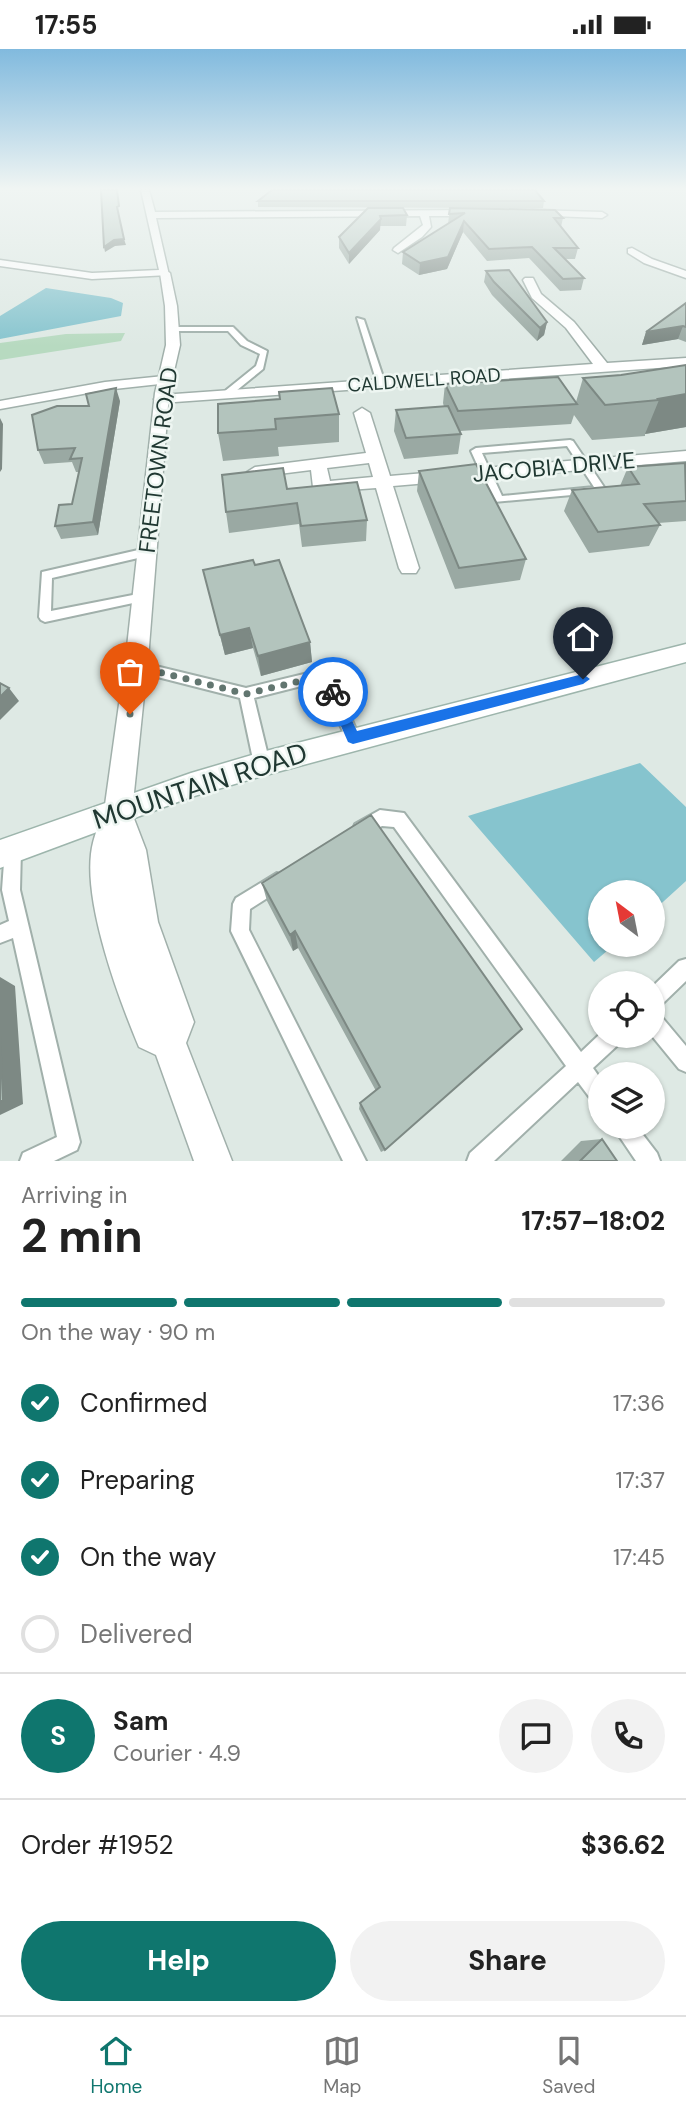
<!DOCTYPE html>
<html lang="en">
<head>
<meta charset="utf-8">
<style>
	:root { --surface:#fff; --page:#f2f2f2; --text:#222; --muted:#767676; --line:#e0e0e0; --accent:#0f766e }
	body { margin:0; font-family:"DM Sans",sans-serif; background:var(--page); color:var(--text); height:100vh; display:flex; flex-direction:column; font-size:26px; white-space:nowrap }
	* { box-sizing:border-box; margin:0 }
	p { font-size:23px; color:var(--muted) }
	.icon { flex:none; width:38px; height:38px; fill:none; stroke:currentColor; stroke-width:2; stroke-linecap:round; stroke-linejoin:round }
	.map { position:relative; height:1112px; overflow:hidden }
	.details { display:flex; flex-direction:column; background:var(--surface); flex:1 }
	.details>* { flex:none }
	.needle { width:46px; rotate:328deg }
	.buttons { position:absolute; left:588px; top:831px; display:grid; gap:14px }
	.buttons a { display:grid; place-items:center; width:77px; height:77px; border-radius:50%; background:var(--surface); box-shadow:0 2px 5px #0004; font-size:35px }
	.pin { position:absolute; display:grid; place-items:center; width:60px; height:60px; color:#fff; margin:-72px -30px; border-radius:50% 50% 50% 0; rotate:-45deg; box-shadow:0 0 7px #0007 }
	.pin .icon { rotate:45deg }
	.courier { position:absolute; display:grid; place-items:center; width:70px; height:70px; margin:-35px; border:5px solid #1a73e8; border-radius:50%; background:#fff; color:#222; box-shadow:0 2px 9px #0007 }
	.summary em { font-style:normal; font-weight:700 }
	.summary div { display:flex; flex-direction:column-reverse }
	.summary { display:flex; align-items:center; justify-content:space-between; height:119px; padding:0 21px }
	h1 { font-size:46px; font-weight:700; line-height:52px }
	.bar { display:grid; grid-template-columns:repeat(4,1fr); gap:10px 7px; align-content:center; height:84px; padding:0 21px }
	.bar i { height:9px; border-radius:5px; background:var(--line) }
	.bar .active { background:var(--accent) }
	.bar p { grid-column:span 4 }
	.line { display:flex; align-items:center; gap:18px; padding:0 21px; border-top:2px solid var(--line) }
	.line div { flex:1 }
	.round { display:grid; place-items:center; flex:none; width:74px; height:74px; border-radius:37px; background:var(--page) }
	ol { padding:0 21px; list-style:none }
	li { display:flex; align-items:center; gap:21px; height:77px }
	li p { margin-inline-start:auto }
	li .icon { padding:7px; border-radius:50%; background:var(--accent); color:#fff; stroke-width:4 }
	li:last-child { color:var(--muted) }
	li i { width:38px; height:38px; border:4px solid var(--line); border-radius:50% }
	.action { display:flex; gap:14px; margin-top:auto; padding:14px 21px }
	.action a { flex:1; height:80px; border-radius:42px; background:var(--accent); color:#fff; font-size:28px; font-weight:700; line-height:80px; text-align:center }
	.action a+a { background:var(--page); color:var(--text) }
	.status { display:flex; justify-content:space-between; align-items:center; height:49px; padding:0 35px; background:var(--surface); direction:ltr }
	.status svg { height:19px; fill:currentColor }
	.tab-bar { display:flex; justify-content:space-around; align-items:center; height:98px; border-top:2px solid var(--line); background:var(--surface); font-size:19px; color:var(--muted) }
	.tab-bar a { display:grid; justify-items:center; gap:4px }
	.tab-bar .active { color:var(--accent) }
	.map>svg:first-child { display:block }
	.green { fill:#b7dac0 }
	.water { fill:#86c4ce }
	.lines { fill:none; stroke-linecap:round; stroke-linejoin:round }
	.service-casing { stroke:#a1b0ab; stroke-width:4 }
	.minor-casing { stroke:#a1b0ab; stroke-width:3 }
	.tertiary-casing { stroke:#a1b0ab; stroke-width:3 }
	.secondary-casing { stroke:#9db5ac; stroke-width:3 }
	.service { fill:#fff; fill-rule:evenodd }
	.minor { fill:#fff; fill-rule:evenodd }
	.tertiary { fill:#fff; fill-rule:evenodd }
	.secondary { fill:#fff; fill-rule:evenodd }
	.wall { fill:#9aa9a3 }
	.shaded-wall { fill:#7d8984 }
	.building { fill:#b3c4bd; stroke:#7d8984; stroke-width:2 }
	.route { fill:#1a73e8 }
	.done { stroke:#627670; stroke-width:7; stroke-dasharray:0 12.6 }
	.labels { text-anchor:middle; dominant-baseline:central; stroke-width:5; stroke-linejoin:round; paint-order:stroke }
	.far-street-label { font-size:19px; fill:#203832; stroke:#eef6f2 }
	.street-label { font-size:23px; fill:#203832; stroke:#eef6f2 }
	.near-street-label { font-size:28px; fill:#203832; stroke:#eef6f2 }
</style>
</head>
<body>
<div class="status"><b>17:55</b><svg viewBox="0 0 49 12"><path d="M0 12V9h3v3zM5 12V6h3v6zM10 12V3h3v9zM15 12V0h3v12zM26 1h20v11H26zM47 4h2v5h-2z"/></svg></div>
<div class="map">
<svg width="686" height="1112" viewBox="0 0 686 1112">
	<rect width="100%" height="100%" fill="#dee9e4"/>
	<!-- green -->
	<path class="green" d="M 125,284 L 121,292 L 0,311 L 0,294 L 66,285 Z"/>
	<!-- water -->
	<path class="water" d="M 46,239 L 111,249 L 123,254 L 121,267 L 0,290 L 0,267 Z
		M 640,714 L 686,758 L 686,832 L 653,862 L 653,844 L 600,844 L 600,896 L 614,896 L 594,913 L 468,767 Z"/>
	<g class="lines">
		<!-- service casing -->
		<g class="service-casing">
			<path id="service" d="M 357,269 L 364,271 L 385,334 L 384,336 L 377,334 Z
				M 170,278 L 233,278 L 247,292 L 267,302 L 263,320 L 231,346 L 225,346 L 225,342 L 256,317 L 260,305 L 241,296 L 228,282 L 170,282 Z
				M 570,391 L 573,392 L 606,441 L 605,443 L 494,453 L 471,402 L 476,399 ZM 567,397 L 594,438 L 502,447 L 482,404 Z
				M 147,499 L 151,500 L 153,503 L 151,506 L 52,529 L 51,562 L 143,544 L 147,545 L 149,548 L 147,551 L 45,573 L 41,571 L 39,568 L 42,523 Z
				M 135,612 L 246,639 L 325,620 L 330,622 L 360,689 L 358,694 L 353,695 L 348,694 L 321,632 L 254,649 L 270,715 L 267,720 L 262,722 L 257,720 L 254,715 L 240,649 L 130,621 L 128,617 L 130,613 Z
				M 380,761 L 404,764 L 581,1003 L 600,985 L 600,987 L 623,987 L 620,994 L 593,1019 L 600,1029 L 600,1056 L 593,1053 L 578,1033 L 494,1112 L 467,1112 L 470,1104 L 566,1017 L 394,778 L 382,777 L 361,789 L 355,787 L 353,781 L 355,775 Z
				M 13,792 L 19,794 L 21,800 L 20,841 L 80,1093 L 77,1101 L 54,1112 L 20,1112 L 23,1104 L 57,1088 L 13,889 L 0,894 L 0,876 L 9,872 L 2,841 L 5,800 L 7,794 Z
				M 277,824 L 283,827 L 286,833 L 283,839 L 250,860 L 249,881 L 366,1112 L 343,1112 L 231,882 L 233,855 L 236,849 Z
				M 686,910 L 686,932 L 660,957 L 653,959 L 653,937 L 679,912 Z
				M 653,963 L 660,966 L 686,997 L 686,1023 L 679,1020 L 652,987 Z
				M 613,1078 L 637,1078 L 657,1104 L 660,1112 L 636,1112 Z"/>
		</g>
		<!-- minor casing -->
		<g class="minor-casing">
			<path id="minor" d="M 141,141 L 149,141 L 155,163 L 478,161 L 483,164 L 478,167 L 429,167 L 431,178 L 422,188 L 398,204 L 393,201 L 394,199 L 423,176 L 420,167 L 156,169 L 169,226 L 92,230 L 0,217 L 0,211 L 92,224 L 159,221 Z
				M 531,161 L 602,163 L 607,166 L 602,169 L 528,166 L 526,164 Z
				M 632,199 L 652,210 L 686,222 L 686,229 L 644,214 L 628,204 L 628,200 Z
				M 525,229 L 533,229 L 541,245 L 574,273 L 607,314 L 686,309 L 686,317 L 161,354 L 154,350 L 161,346 L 593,315 L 566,279 L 532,249 L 523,231 Z
				M 164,327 L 169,328 L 169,334 L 105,341 L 0,360 L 0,352 L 105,333 Z
				M 362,359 L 370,364 L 390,427 L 686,402 L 686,412 L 393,437 L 419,519 L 416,524 L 402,524 L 399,519 L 376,439 L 322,443 L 313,438 L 311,421 L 255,428 L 247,423 L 255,418 L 366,404 L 354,364 ZM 369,414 L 373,428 L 330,432 L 327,419 Z
				M 118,750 L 128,754 L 146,801 L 158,873 L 194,973 L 186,994 L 232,1112 L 194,1112 L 156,1006 L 139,998 C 118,948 85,858 91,805 C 93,787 101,770 108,754 Z"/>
		</g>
		<!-- tertiary casing -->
		<g class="tertiary-casing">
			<path id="tertiary" d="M 165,221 L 170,224 L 177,257 L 180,296 L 169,344 L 149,598 L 132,763 L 128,772 L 118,776 L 108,772 L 104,763 L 127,598 L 155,344 L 166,296 L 165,257 L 160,224 Z"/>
		</g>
		<!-- secondary casing -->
		<g class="secondary-casing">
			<path id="secondary" d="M 686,595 L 686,613 L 262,727 L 191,748 L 0,819 L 0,791 L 191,724 L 262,703 Z"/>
		</g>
		<!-- service -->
		<use href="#service" class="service"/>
		<!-- minor -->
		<use href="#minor" class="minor"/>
		<!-- tertiary -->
		<use href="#tertiary" class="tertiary"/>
		<!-- secondary -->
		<use href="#secondary" class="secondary"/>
	</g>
	<!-- wall -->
	<path class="wall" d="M 272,141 L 549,141 L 536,142 L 544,152 L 543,159 L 258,158 L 258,152 Z
		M 368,159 L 407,166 L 406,177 L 380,177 L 380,181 L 349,215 L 339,199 L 339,188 Z
		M 450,159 L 563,169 L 561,178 L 578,199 L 575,210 L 565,210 L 584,229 L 581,241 L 560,242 L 529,209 L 487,212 L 463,183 L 447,220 L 419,226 L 402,215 L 403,203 L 448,175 Z
		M 486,222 L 547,273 L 544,286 L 537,292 L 492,246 L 484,233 Z
		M 686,254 L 686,293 L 678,290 L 642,296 L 646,283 Z
		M 686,316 L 686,378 L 645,385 L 645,387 L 592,391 L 574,366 L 571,375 L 460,382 L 461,385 L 458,405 L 404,410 L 394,382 L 396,361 L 444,358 L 443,354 L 445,335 L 576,353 L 583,329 L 621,326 Z
		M 120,352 L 98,486 L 61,490 L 55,477 L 72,455 L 79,423 L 76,423 L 72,413 L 44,415 L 38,401 L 89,357 Z
		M 218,355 L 339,365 L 339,393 L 278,398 L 279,407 L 223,412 L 218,384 Z
		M 686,415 L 686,472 L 658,474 L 660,476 L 649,497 L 589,504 L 564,462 L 572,441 L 620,437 L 628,418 Z
		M 419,422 L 526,510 L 520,531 L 455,540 L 417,442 Z
		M 287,440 L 367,471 L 366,492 L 302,498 L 299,475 L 229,484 L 226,463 Z
		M 255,516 L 310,593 L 312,613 L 261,627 L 253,599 L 225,606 L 203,521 Z
		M 371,766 L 385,1101 L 381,1103 L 359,1060 L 360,1054 L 376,1042 L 298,899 L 293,902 L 267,852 L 262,834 Z
		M 602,1090 L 617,1112 L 561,1112 L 581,1092 Z"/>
	<!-- shaded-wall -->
	<path class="shaded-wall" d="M 381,170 L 380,181 L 349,215 L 349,204 Z
		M 464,172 L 463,183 L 447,220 L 419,226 L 420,214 Z
		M 124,190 L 126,196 L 115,197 L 105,203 L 104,198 L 114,191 Z
		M 547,273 L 544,286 L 537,292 L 540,279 Z
		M 683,277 L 678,290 L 642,296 L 646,283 Z
		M 116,339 L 120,352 L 98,486 L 93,473 Z
		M 686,345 L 686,378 L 645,385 L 659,351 L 658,350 Z
		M 0,369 L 3,375 L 2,420 L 0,423 Z
		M 249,579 L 253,599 L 225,606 L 220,586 Z
		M 310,593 L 312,613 L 261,627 L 258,607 Z
		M 9,639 L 19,652 L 0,671 L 0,648 Z
		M 295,882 L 298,899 L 293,902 L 290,886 Z
		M 0,928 L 15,937 L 23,1055 L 0,1066 Z"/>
	<!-- building -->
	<path class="building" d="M 101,141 L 117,141 L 119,157 L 117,158 L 124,190 L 114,191 L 104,198 Z
		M 272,141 L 535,141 L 544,152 L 258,152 Z
		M 368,159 L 403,159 L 407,166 L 380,167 L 381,170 L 349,204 L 339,188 Z
		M 450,159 L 555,161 L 563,169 L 554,169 L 578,199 L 554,199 L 584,229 L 563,230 L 532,198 L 489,200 L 464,172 L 448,208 L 420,214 L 403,203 L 465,164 L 449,165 Z
		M 509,221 L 547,273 L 540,279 L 494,233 L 486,222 Z
		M 686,254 L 686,278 L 683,277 L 646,283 Z
		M 686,316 L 686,345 L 658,350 L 659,351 L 605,356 L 583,329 L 621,326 Z
		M 558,328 L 577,355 L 458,362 L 445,335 Z
		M 116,339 L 93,473 L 55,477 L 59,456 L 72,455 L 82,409 L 70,410 L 75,399 L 38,401 L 32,366 L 57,357 L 89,357 L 86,345 Z
		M 332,339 L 339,365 L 275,370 L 276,380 L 218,384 L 218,355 L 280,350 L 279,343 Z
		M 448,357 L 461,385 L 406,389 L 396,361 Z
		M 685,414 L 686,452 L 644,455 L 660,476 L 598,483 L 572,441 L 639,435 L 628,418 Z
		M 476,415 L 526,510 L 459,519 L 419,422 Z
		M 283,419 L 287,440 L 357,433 L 367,471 L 301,477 L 297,454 L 226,463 L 222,426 Z
		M 253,511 L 255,516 L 279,511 L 310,593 L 258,607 L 249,579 L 220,586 L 203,521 Z
		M 0,634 L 9,639 L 0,648 Z
		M 371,766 L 522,980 L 385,1101 L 360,1054 L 380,1038 L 295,882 L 290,886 L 262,834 Z
		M 0,986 L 3,1051 L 0,1053 Z
		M 602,1090 L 617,1112 L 580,1112 Z"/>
	<!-- sky -->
	<linearGradient id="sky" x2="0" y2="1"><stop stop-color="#81bade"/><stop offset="0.47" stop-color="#f0f5f3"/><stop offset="1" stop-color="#f0f5f3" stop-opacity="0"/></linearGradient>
	<rect width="686" height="297" fill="url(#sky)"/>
	<!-- route -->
	<path class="route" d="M 583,625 L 590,630 L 583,635 L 353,695 L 348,693 L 326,643 L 328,639 L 337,639 L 357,682 Z"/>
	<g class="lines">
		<!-- done -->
		<path class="done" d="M 130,665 L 135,617 L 246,645 L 325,626 L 333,643"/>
	</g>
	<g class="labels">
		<!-- far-street labels -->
		<g class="far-street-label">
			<text transform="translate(424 331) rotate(-4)">CALDWELL ROAD</text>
		</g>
		<!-- street labels -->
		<g class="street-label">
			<text transform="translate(158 411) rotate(-83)">FREETOWN ROAD</text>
			<text transform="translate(554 418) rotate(-5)">JACOBIA DRIVE</text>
		</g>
		<!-- near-street labels -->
		<g class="near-street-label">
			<text transform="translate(200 737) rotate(-18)">MOUNTAIN ROAD</text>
		</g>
	</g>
</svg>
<div class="buttons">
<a><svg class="needle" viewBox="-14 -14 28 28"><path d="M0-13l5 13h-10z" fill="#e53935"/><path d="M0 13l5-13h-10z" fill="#767676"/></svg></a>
<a><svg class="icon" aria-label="locate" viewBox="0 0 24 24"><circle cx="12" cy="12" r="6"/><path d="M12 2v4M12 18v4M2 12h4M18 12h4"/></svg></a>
<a><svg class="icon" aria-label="layers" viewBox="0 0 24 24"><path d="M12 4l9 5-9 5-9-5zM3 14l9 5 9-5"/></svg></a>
</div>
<div class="pin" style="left:130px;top:665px;background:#ea580c"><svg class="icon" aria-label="bag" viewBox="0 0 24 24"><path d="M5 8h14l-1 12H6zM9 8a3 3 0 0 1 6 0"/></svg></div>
<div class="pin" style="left:583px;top:630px;background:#1f2937"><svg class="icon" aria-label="home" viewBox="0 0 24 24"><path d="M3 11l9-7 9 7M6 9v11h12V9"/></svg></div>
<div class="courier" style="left:333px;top:643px"><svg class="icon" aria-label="bike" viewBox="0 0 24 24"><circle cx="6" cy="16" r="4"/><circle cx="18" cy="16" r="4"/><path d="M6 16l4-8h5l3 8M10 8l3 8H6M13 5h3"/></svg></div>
</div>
<section class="details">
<div class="summary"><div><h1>2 min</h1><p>Arriving in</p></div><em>17:57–18:02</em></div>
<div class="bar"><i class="active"></i><i class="active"></i><i class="active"></i><i></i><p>On the way · 90 m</p></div>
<ol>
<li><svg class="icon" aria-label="check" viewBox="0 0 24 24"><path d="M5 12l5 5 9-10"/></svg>Confirmed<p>17:36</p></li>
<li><svg class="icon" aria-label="check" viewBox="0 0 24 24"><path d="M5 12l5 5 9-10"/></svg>Preparing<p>17:37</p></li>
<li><svg class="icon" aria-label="check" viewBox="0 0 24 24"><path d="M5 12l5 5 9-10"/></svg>On the way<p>17:45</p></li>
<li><i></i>Delivered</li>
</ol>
<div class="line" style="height:126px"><b class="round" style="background:var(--accent);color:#fff">S</b><div><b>Sam</b><p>Courier · 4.9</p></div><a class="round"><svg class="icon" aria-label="chat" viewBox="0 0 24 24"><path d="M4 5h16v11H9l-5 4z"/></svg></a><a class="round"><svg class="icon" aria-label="phone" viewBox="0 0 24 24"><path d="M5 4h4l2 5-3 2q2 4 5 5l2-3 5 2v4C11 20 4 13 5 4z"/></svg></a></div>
<div class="line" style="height:91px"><div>Order #1952</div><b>$36.62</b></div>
<div class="action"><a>Help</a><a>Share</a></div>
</section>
<nav class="tab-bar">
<a class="active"><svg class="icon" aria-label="home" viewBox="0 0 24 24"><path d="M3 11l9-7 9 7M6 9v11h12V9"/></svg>Home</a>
<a><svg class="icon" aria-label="map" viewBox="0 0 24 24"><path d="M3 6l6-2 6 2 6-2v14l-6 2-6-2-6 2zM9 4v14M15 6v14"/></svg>Map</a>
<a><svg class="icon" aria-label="saved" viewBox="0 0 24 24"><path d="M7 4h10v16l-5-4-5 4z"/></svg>Saved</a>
</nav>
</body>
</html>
